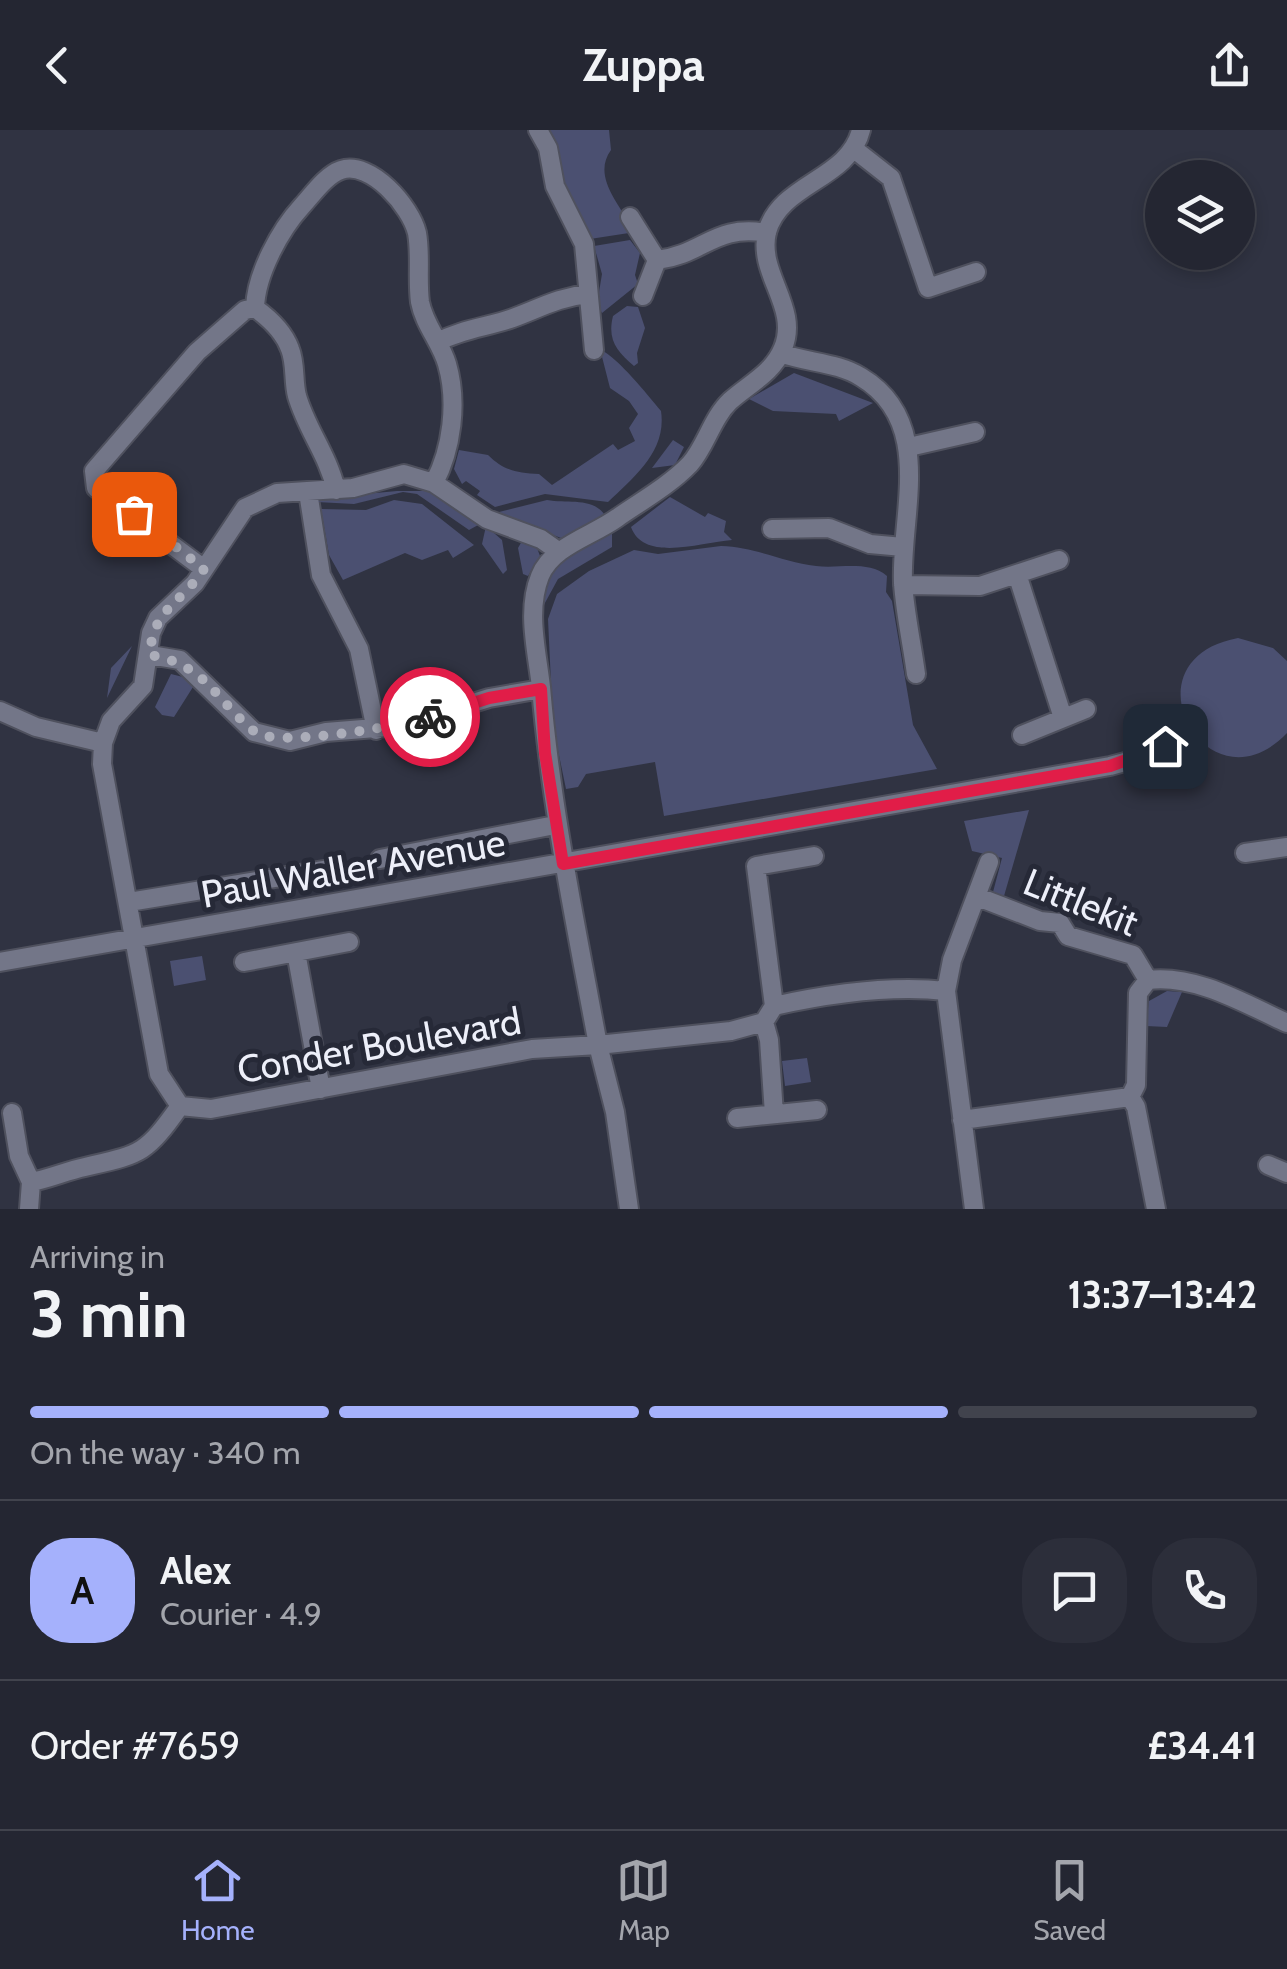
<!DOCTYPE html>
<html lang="en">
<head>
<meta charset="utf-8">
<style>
	:root { --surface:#242632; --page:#2c2e3a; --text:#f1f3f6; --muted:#a3a5ac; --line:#41434d; --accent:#a5b1fc }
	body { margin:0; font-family:Cabin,sans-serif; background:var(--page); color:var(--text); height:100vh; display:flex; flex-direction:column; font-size:38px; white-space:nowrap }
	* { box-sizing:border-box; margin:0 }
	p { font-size:32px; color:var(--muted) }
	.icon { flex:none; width:55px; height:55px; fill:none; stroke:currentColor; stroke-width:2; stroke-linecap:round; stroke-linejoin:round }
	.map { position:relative; height:1079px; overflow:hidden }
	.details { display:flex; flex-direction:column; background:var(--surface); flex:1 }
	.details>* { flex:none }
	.buttons { position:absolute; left:1145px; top:30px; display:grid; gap:20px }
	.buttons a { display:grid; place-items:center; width:110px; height:110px; border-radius:50%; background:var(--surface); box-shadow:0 5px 15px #0003,0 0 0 2px var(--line); font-size:50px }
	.pin { position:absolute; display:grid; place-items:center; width:85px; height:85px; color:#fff; margin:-42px; border-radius:20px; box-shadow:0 5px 15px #0006 }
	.courier { position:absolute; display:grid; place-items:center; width:100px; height:100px; margin:-50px; border:8px solid #e11d48; border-radius:50%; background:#fff; color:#222; box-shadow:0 2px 12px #0007 }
	.head em { font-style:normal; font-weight:700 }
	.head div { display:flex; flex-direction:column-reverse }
	.head { display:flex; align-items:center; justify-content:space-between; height:170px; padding:0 30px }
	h1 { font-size:65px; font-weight:700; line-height:75px }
	.bar { display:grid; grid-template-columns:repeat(4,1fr); gap:15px 10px; align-content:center; height:120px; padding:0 30px }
	.bar i { height:12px; border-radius:8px; background:var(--line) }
	.bar .selected { background:var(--accent) }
	.bar p { grid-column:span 4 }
	.line { display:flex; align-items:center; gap:25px; padding:0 30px; border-top:2px solid var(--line) }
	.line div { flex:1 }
	.round { display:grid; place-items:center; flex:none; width:105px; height:105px; border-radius:40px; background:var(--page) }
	header { display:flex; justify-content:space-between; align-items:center; height:130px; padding:0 30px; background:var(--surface); font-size:45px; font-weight:700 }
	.dock { display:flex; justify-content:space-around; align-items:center; height:140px; border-top:2px solid var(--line); background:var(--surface); font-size:28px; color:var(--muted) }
	.dock a { display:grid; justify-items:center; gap:5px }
	.dock .selected { color:var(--accent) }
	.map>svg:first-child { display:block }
	.green { fill:#4b5071 }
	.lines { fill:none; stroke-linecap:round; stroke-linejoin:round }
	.minor-casing { stroke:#4f515e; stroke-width:22 }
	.minor { stroke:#737688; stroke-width:18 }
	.done { stroke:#abadb9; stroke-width:10; stroke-dasharray:0 18 }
	.route { stroke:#e11d48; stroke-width:12 }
	.labels { text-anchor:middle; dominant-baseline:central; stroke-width:10; stroke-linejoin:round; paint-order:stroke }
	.street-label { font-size:38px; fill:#edeff9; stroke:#262937 }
</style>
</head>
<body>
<header><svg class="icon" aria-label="back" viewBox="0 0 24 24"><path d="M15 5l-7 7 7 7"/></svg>Zuppa<svg class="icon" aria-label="share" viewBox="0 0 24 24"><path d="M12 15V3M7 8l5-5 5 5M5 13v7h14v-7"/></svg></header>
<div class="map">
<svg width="1287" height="1079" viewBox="0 0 1287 1079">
	<rect width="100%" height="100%" fill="#303342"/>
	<!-- green -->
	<path class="green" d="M 544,0 L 609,0 L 611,20 C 593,45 616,70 631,96 L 629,103 L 590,109 L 560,52 Z
		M 630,110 L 640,123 L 635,145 L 638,154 L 602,183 L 597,174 L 602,144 L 594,116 Z
		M 627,176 L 638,177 L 645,198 L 637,223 L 638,233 L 634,236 C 617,221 607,210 613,186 Z
		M 600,219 C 621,231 645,262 661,281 C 667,321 634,347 608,372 L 545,364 L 495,377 L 477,365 L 480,361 L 466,351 L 462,354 L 454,339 L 459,320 L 488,325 C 503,340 516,343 539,344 L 552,355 L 613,314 L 618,320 L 635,311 L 629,298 L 638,284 L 629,271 L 610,258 Z
		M 794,243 L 873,273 L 839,291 L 836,284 L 773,281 L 749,269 Z
		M 673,310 L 684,317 L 675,335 L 652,338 Z
		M 397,361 L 432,361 L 480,394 L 469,400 L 417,364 L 403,362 L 354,374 L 317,372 L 322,368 Z
		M 670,367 L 705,387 L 708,383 L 726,391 L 724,402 L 732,410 C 702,412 644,433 631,397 Z
		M 394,370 L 422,374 L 474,415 L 453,428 L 448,420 L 422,430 L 405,423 L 343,450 L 329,425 L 321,379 L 366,380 Z
		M 547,370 C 569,374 596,366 607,389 L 561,408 L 495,383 Z
		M 486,396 L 502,410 L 507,440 L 503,444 L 482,414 Z
		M 612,397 L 612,417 L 558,449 L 540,482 C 542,456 554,429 579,417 C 593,410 604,410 612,397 Z
		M 522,411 L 537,418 L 540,426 L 528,446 L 523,444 L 518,418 Z
		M 721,416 C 755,417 783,432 816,436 C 839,439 868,430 887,446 L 886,462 L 892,471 L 913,595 L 937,639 L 664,686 L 655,632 L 586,644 L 578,657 L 566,659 L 553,596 L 548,489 L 557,464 L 589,441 L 634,420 L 658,424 Z
		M 1238,508 L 1273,518 L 1287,531 L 1287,603 C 1208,686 1120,530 1238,508 Z
		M 132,516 L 107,568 L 111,538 Z
		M 171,544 L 183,547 L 193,557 L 174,587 L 162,585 L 155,577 Z
		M 1029,680 L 1004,766 L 993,762 L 1002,728 L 972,721 L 964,691 Z
		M 202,826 L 206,850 L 174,856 L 170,831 Z
		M 1167,861 L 1182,862 L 1167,897 L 1146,896 L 1149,871 Z
		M 807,928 L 811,952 L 785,956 L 782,931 Z"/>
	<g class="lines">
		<!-- minor casing -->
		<g class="minor-casing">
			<path id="minor" d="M 538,0 L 548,18 L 555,56 L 584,114 L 594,220
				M 861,0 C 849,50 780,53 767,102 C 757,144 800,177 783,218 C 773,243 749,254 730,271 C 712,288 706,316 690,334 C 670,355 640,372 617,388 C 592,406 552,416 540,446 C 526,481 537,521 541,557 C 551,678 576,796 598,915 L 731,901 L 764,892 L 774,876 C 828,864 891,855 946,861
				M 854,19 L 891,48 L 928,158 L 976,142
				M 630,87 L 657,130 L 643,166
				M 657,130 C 705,124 714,94 767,103
				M 255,178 C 256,144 280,100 302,76 C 313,64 326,45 341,40 C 371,30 411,77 417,103 C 421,125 417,149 420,172 C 424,194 441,213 447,234 C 458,272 452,319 434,353
				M 438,212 C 462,199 488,197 513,188 C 540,178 559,167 588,164
				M 781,223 C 807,233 837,232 861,247 C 936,292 900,384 903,453 C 905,483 912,514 916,544
				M 909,317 L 975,302
				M 308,362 L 321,445 L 359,519 L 376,600
				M 772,399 L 829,398 L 870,414 L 903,417
				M 204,439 L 96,358 L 94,341 L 197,222 L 245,180 L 255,178 C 269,188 284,202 290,219 C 296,234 293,251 297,266 C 307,300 328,325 336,360
				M 1018,447 L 1063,588
				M 903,455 L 980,456 L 1059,430
				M 150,525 L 180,530 L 254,602 L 290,611 L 326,602 L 400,596 L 489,568 L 541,559
				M 0,581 L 36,597 L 103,613
				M 1022,605 L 1086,579
				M 1245,723 L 1287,717
				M 380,729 L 555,695
				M 978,767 L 1040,791 L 1060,793 L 1068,806 L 1133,825 L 1148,850
				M 129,772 L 330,739
				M 296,822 L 321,959
				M 0,832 L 1110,636 L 1147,626 L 1183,606
				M 244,832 L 349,812
				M 774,876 L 756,736 L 814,726
				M 764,892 L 769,910 L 774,984
				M 1130,967 L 1136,977 L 1156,1079
				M 180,976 L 159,944 L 102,634 L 103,613 L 111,591 L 143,556 L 151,503 L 158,488 L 195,453 L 245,378 L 277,363 L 353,358 L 404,344 L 434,353 L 487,389 L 541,409 L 558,421
				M 180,976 L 211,979 L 532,919 L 598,915 L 615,982 L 629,1079
				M 12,983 L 19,1026 L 31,1052 L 29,1079
				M 737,988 L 817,980
				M 962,990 L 1130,967 L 1136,955 L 1138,863 L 1148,850 C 1196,844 1245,874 1287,893
				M 1268,1035 L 1287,1043
				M 31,1052 C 49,1049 66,1041 85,1037 C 141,1024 145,1025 180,976
				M 974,1079 L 946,861 L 952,830 L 989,732"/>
		</g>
		<!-- minor -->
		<use href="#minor" class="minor"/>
	</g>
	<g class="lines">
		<!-- done -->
		<path class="done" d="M 134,384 L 204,439 C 181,474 152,479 150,525 C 207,535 215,570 255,602 C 276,618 401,596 430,587"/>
		<!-- route -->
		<path class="route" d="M 430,587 L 489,568 L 541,559 L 545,623 L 563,734 L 1110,636 L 1165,616"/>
	</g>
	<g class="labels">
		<!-- street labels -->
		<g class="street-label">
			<text transform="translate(353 738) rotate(-10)">Paul Waller Avenue</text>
			<text transform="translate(1081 772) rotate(22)">Littlekit</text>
			<text transform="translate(379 915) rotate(-10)">Conder Boulevard</text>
		</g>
	</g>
</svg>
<div class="buttons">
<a><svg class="icon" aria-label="layers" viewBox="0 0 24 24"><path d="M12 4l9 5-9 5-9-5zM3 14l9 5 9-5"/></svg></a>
</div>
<div class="pin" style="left:134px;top:384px;background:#ea580c"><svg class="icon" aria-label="bag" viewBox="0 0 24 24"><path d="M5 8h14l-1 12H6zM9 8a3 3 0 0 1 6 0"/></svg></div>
<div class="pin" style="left:1165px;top:616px;background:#1f2937"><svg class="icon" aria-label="home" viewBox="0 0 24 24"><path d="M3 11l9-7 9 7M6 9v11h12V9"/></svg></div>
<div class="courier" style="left:430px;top:587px"><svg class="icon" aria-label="bike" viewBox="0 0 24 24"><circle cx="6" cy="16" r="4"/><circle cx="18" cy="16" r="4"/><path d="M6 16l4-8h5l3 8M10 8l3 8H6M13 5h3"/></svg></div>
</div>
<section class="details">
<div class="head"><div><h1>3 min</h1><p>Arriving in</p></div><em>13:37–13:42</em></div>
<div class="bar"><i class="selected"></i><i class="selected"></i><i class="selected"></i><i></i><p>On the way · 340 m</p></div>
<div class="line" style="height:180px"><b class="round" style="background:var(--accent);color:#111">A</b><div><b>Alex</b><p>Courier · 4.9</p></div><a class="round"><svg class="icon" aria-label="chat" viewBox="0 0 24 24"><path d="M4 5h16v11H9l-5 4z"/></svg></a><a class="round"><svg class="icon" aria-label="phone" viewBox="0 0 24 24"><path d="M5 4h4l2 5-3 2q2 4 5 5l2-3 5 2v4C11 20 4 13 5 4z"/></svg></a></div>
<div class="line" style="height:130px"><div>Order #7659</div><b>£34.41</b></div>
</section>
<nav class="dock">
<a class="selected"><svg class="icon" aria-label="home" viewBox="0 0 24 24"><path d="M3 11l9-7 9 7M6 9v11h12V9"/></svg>Home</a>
<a><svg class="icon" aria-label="map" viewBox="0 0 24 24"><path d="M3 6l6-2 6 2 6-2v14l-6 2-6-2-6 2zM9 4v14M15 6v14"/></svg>Map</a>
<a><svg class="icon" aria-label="saved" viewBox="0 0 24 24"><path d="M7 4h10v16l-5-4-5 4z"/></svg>Saved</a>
</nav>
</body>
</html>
